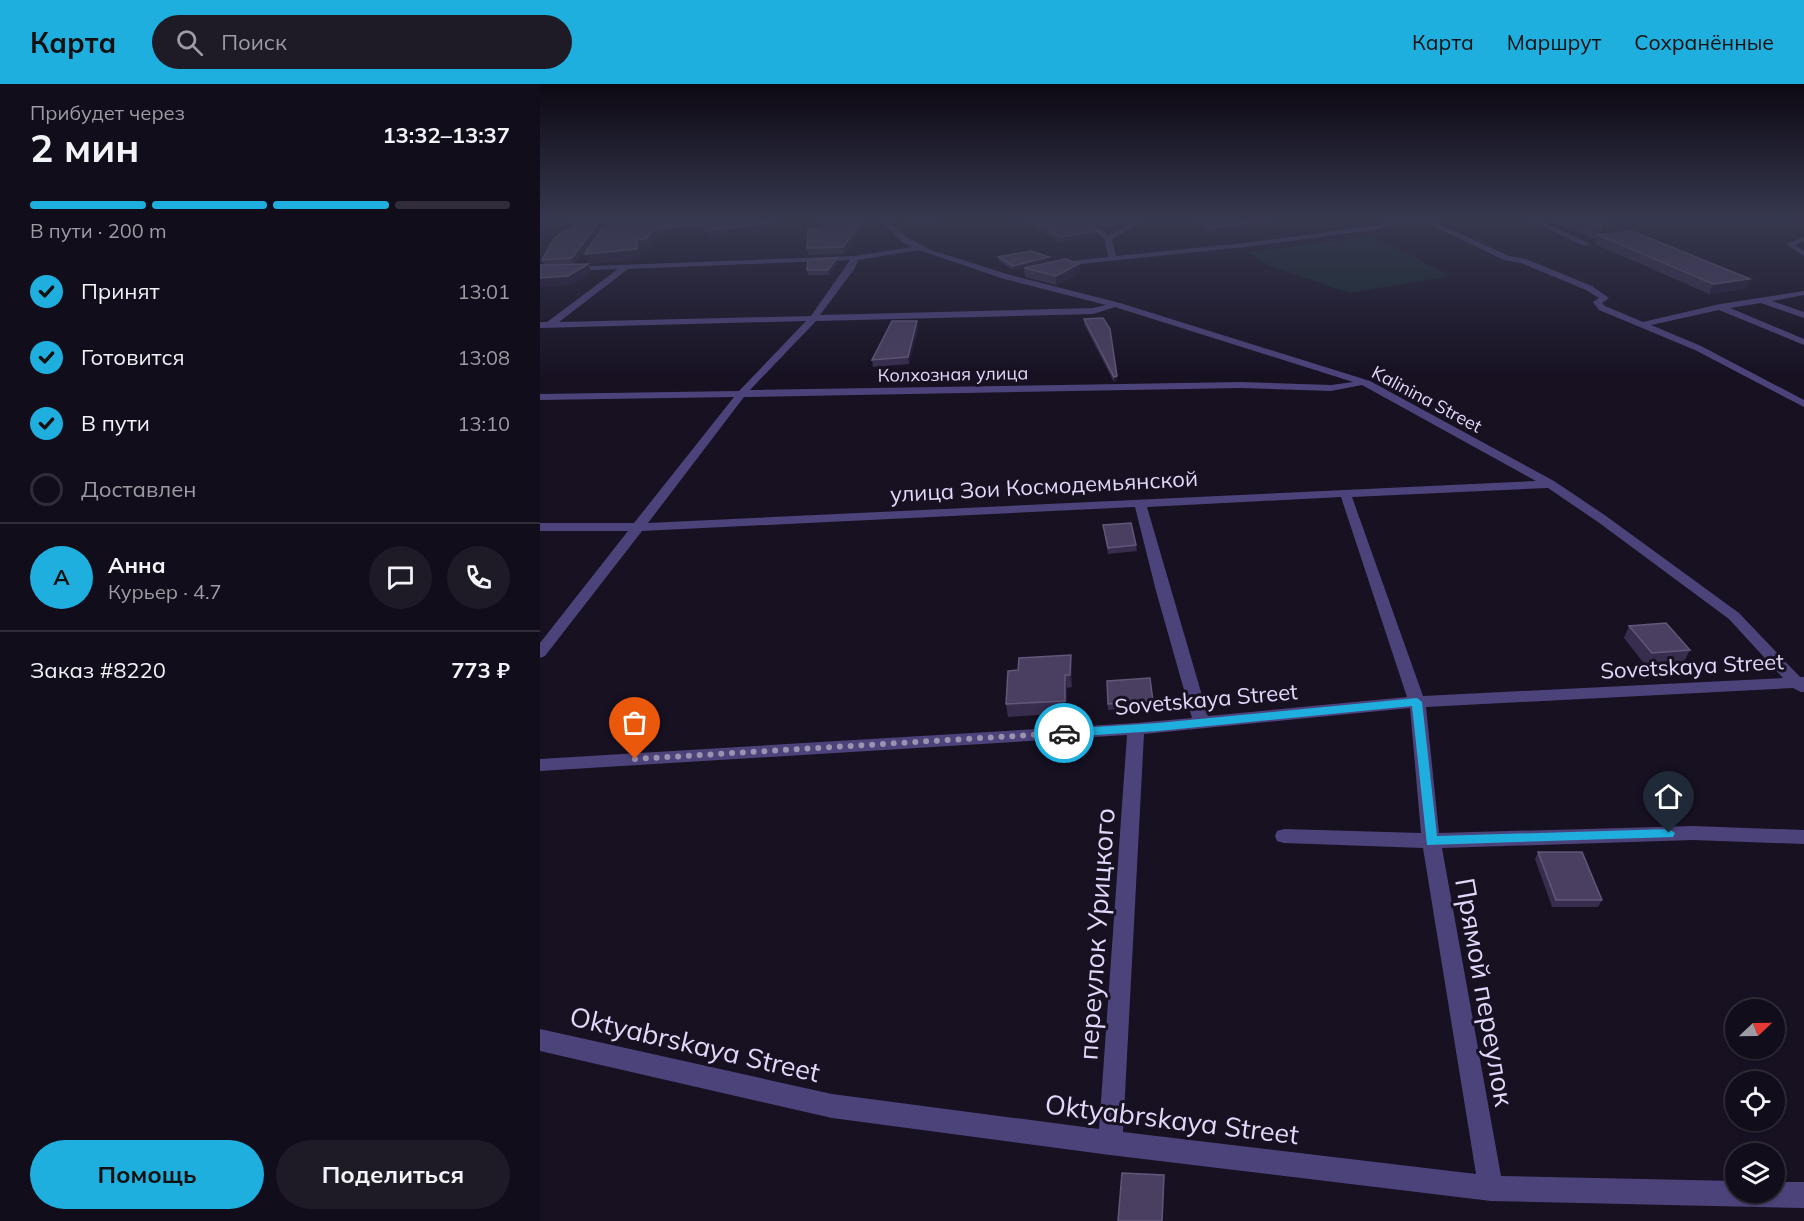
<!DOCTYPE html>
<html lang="ru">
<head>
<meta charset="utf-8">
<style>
	:root { --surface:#110d1a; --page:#1e1b27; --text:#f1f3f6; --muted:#9c9ca2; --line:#302d39; --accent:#1fafde }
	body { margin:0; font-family:Mulish,sans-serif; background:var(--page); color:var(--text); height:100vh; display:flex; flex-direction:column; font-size:22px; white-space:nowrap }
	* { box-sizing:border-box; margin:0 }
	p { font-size:20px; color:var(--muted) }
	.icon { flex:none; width:33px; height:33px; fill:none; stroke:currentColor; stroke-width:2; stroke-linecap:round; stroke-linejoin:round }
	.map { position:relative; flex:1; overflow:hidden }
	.sheet { display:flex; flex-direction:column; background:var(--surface); width:540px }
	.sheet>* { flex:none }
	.needle { width:39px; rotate:68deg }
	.fabs { position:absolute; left:1185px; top:915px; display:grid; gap:12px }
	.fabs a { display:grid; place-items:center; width:60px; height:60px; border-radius:50%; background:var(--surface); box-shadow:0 2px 4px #0004,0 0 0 2px var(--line); font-size:30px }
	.pin { position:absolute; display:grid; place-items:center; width:51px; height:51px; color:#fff; margin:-62px -26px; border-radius:50% 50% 50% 0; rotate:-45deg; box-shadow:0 0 6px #0007 }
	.pin .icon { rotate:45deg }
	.courier { position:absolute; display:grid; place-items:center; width:60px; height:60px; margin:-30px; border:4px solid #1fafde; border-radius:50%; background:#fff; color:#222; box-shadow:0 2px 8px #0007 }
	.headline em { font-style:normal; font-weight:700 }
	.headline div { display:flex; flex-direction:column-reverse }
	.headline { display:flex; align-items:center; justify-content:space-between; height:102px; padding:0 30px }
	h1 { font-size:39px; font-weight:700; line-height:45px }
	.bar { display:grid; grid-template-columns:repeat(4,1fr); gap:9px 6px; align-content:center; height:72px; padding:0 30px }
	.bar i { height:8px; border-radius:4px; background:var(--line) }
	.bar .selected { background:var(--accent) }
	.bar p { grid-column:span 4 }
	.line { display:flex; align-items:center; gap:15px; padding:0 30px; border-top:2px solid var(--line) }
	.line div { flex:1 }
	.round { display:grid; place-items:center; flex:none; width:63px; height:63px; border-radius:32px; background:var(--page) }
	ol { padding:0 30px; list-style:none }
	li { display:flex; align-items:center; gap:18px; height:66px }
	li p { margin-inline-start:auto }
	li .icon { padding:6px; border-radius:50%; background:var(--accent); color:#111; stroke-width:4 }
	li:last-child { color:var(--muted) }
	li i { width:33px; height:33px; border:3px solid var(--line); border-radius:50% }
	.button { display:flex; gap:12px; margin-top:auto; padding:12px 30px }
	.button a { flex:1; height:69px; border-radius:36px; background:var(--accent); color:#111; font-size:24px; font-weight:700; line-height:69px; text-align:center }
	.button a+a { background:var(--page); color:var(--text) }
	header { display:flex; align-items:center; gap:36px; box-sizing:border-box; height:84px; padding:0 30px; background:var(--accent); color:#111 }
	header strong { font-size:28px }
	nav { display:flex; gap:33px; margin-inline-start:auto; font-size:21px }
	.search { width:420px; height:54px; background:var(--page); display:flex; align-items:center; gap:15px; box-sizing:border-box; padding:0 21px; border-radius:33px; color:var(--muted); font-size:22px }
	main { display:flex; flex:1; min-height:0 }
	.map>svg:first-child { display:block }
	.green { fill:#15292b }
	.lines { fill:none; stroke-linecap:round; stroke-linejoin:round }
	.minor { fill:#4d437b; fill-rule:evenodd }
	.wall { fill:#382d4d }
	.shaded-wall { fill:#231a34 }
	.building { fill:#4a3f60; stroke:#625778; stroke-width:1.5 }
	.route { fill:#1fafde }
	.done { stroke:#9a92ae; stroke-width:6; stroke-dasharray:0 10.8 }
	.labels { text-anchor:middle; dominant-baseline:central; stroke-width:6; stroke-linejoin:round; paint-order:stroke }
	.far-street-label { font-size:18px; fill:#e1d8fa; stroke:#171122 }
	.street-label { font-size:22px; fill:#e1d8fa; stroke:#171122 }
	.near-street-label { font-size:27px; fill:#e1d8fa; stroke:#171122 }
</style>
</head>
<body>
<header>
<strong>Карта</strong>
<div class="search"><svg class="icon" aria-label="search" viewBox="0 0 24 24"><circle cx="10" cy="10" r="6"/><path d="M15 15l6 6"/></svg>Поиск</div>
<nav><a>Карта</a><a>Маршрут</a><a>Сохранённые</a></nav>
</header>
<main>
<section class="sheet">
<div class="headline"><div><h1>2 мин</h1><p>Прибудет через</p></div><em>13:32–13:37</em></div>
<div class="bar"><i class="selected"></i><i class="selected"></i><i class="selected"></i><i></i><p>В пути · 200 m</p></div>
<ol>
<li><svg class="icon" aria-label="check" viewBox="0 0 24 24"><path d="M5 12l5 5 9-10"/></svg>Принят<p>13:01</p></li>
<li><svg class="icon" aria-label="check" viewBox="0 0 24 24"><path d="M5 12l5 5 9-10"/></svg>Готовится<p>13:08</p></li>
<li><svg class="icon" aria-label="check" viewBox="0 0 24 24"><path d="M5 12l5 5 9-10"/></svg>В пути<p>13:10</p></li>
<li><i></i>Доставлен</li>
</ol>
<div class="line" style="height:108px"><b class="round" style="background:var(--accent);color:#111">А</b><div><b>Анна</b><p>Курьер · 4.7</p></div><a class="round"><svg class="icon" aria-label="chat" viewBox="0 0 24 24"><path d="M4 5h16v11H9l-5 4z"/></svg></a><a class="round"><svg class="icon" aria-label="phone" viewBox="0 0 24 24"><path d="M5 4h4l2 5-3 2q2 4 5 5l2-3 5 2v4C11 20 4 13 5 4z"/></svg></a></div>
<div class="line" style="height:78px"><div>Заказ #8220</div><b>773 ₽</b></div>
<div class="button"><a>Помощь</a><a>Поделиться</a></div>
</section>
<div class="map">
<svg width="1264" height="1137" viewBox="0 0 1264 1137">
	<rect width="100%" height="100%" fill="#171122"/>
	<!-- green -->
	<path class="green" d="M 832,152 L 911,192 L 810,209 L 730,182 L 708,168 Z"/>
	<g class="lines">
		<!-- minor -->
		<path class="minor" d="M 338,134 L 345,134 L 368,154 L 391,166 L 470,191 L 580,219 L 830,297 L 1014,397 L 1066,432 L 1199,529 L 1260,593 L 1264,593 L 1264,608 L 1261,608 L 1253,604 L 886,623 L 899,749 L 1153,742 L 1264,746 L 1264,760 L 1153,756 L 902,764 L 961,1092 L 1196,1097 L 1196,1108 L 1234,1108 L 1234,1098 L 1264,1098 L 1264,1124 L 951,1117 L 570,1071 L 292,1034 L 0,967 L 0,945 L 292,1010 L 559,1045 L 587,651 L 0,687 L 0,675 L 596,639 L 652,634 L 616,507 L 595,423 L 102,447 L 5,572 L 0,574 L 0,559 L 88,447 L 0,447 L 0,439 L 94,439 L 194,313 L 0,316 L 0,310 L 199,307 L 266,237 L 0,244 L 0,238 L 7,238 L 78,185 L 0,188 L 0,184 L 315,172 L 372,163 L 362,158 ZM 379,166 L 464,195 L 566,221 L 553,224 L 280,231 L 315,184 L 318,176 ZM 310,176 L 271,232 L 19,238 L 88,185 ZM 575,223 L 813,298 L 791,301 L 701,298 L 210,306 L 276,237 L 553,230 ZM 822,301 L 996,397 L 108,439 L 204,313 L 701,304 L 791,307 ZM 1008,404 L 1058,438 L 1189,535 L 1243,594 L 883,612 L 812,413 ZM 801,413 L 867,613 L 668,632 L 607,423 ZM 870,624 L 881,749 L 744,745 L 737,747 L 735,752 L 737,757 L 744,759 L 883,764 L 936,1090 L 583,1048 L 604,650 Z
			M 537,134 L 545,134 L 568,151 L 602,134 L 611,134 L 572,155 L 576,172 L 705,159 L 839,141 L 854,134 L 897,139 L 969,172 L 986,175 L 1052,202 L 1069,214 L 1062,219 L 1065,222 L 1103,238 L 1180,220 L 1264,207 L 1264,211 L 1232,217 L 1264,228 L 1264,234 L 1221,219 L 1190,224 L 1264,255 L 1264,261 L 1179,226 L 1111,241 L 1161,262 L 1264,316 L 1264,323 L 1155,266 L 1059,226 L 1053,218 L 1059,214 L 1046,206 L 981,179 L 964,176 L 893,142 L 863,137 L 840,145 L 705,163 L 511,183 L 510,181 L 514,179 L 568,173 L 565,155 Z
			M 985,134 L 994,134 L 1051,160 L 1044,162 Z
			M 1264,153 L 1264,157 L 1255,161 L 1264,167 L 1264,172 L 1246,160 Z"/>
	</g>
	<!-- wall -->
	<path class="wall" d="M 62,134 L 64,139 L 35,180 L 48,180 L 51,188 L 32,201 L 4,181 L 2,176 L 32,145 Z
		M 293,134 L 328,134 L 329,138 L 304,170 L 269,171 L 267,164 L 282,143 L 281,139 L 297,136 Z
		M 365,134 L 398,134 L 399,138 L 371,141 Z
		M 477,134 L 540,134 L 558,152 L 522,159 Z
		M 549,134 L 580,134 L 583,141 L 568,148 Z
		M 646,134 L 723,134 L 728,137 L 727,142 L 669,150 Z
		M 1004,134 L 1067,134 L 1060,151 L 1210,195 L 1206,205 L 1169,210 L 1055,160 L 1056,156 Z
		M 458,173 L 509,173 L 509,177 L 473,186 L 459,177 Z
		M 298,179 L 289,191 L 268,191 L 267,186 Z
		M 539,180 L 540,189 L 516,201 L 485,193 L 484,184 Z
		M 544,235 L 577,292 L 577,297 L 574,298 L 544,240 Z
		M 378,245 L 369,280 L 333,283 L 332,276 Z
		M 563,441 L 596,461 L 597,467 L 568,470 Z
		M 1089,542 L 1150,566 L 1144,578 L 1106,582 L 1084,554 Z
		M 532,583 L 532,603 L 527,604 L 526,629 L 468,633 L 466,620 Z
		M 567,597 L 613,617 L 613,623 L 568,626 Z
		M 998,768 L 1062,816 L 1058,823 L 1012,823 L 995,775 Z"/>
	<!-- shaded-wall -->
	<path class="shaded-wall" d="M 62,134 L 64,139 L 35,180 L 32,174 Z
		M 325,134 L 328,134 L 329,138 L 304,170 L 303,163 Z
		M 383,134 L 398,134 L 399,138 L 371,141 L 370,136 Z
		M 1065,134 L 1067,134 L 1060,152 L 1061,145 Z
		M 583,136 L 583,141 L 568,148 L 568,143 Z
		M 728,137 L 727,142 L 669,150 L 670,144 Z
		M 229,139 L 231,148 L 169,156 L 166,147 Z
		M 164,141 L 166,150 L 118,154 L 109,164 L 100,166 L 101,175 L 48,180 L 44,170 L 97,156 L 114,145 Z
		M 558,147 L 558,152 L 522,159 L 521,153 Z
		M 509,173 L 509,177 L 473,186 L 473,182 Z
		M 297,174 L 298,179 L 289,191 L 288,186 Z
		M 48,180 L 51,188 L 32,201 L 0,203 L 0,194 Z
		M 539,180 L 540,189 L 516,201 L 516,192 Z
		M 1210,195 L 1206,205 L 1169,210 L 1173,200 Z
		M 377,237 L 378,245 L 369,280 L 368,273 Z
		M 577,292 L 577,297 L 574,298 L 574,293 Z
		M 531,571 L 532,583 L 532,603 L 530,591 Z
		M 525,591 L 527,604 L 526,629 L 525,617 Z"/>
	<!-- building -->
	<path class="building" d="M 62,134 L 32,174 L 2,176 L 13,156 L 24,146 L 32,145 L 37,136 Z
		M 70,134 L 226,134 L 229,139 L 166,147 L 164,141 L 114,145 L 106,155 L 97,156 L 97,165 L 44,170 Z
		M 303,134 L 325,134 L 303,163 L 267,164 L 268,145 L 285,143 L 281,139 L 305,135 Z
		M 369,134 L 383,134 L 370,136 Z
		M 486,134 L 540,134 L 558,147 L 521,153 Z
		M 556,134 L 580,134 L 583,136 L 568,143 Z
		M 655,134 L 723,134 L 728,137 L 670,144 Z
		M 1034,134 L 1065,134 L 1061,145 Z
		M 1092,147 L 1210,195 L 1173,200 L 1058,151 Z
		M 491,167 L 509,173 L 473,182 L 458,173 Z
		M 297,174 L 288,186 L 267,186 L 268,176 Z
		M 525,175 L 539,180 L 516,192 L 484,184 Z
		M 48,180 L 28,192 L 0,194 L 0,181 Z
		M 563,234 L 570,245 L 577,292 L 574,293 L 544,235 Z
		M 352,237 L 377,237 L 368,273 L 332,276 Z
		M 591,439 L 596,461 L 568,464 L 563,441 Z
		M 1126,539 L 1150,566 L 1112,569 L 1089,542 Z
		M 531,571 L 530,591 L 525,591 L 525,617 L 466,620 L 468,587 L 478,586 L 479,574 Z
		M 610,594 L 613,617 L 568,620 L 567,597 Z
		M 998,768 L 1042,768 L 1062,816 L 1016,816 Z
		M 582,1089 L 624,1091 L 622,1137 L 578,1137 Z"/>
	<!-- sky -->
	<linearGradient id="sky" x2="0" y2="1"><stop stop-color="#0d0913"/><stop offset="0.46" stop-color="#36384f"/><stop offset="1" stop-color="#36384f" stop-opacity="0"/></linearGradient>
	<rect width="1264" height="293" fill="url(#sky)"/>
	<!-- route -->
	<path class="route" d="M 877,614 L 882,618 L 897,752 L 1129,745 L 1135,749 L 1133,753 L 887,761 L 872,622 L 618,647 L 524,653 L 519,649 L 524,645 L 618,639 Z"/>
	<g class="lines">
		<!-- done -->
		<path class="done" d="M 95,675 L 524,649"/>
	</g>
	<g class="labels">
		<!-- far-street labels -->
		<g class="far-street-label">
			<text transform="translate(413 290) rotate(-1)">Колхозная улица</text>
			<text transform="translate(887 315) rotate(28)">Kalinina Street</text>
		</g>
		<!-- street labels -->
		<g class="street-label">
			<text transform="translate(504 402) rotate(-3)">улица Зои Космодемьянской</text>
			<text transform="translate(1152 582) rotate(-3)">Sovetskaya Street</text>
			<text transform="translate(666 615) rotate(-5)">Sovetskaya Street</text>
		</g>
		<!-- near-street labels -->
		<g class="near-street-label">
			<text transform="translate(556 850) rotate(-86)">переулок Урицкого</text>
			<text transform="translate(945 908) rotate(80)">Прямой переулок</text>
			<text transform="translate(155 960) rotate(13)">Oktyabrskaya Street</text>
			<text transform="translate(632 1035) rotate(7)">Oktyabrskaya Street</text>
		</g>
	</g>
</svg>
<div class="fabs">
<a><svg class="needle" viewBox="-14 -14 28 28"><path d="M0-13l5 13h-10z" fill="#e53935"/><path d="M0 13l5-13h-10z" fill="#9c9ca2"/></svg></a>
<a><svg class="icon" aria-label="locate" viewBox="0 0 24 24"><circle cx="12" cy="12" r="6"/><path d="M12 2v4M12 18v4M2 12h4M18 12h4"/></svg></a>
<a><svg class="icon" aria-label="layers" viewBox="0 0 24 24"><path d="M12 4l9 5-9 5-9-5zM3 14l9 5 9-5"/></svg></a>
</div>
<div class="pin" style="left:95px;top:675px;background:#ea580c"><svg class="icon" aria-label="bag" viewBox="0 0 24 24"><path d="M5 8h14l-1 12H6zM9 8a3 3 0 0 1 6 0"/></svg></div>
<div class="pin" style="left:1129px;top:749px;background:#1f2937"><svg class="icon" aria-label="home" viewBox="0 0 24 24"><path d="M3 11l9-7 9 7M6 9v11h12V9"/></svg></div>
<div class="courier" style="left:524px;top:649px"><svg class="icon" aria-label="car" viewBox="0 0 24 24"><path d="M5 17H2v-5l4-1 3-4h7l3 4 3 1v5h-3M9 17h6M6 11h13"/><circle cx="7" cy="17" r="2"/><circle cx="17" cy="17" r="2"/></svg></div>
</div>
</main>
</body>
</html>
